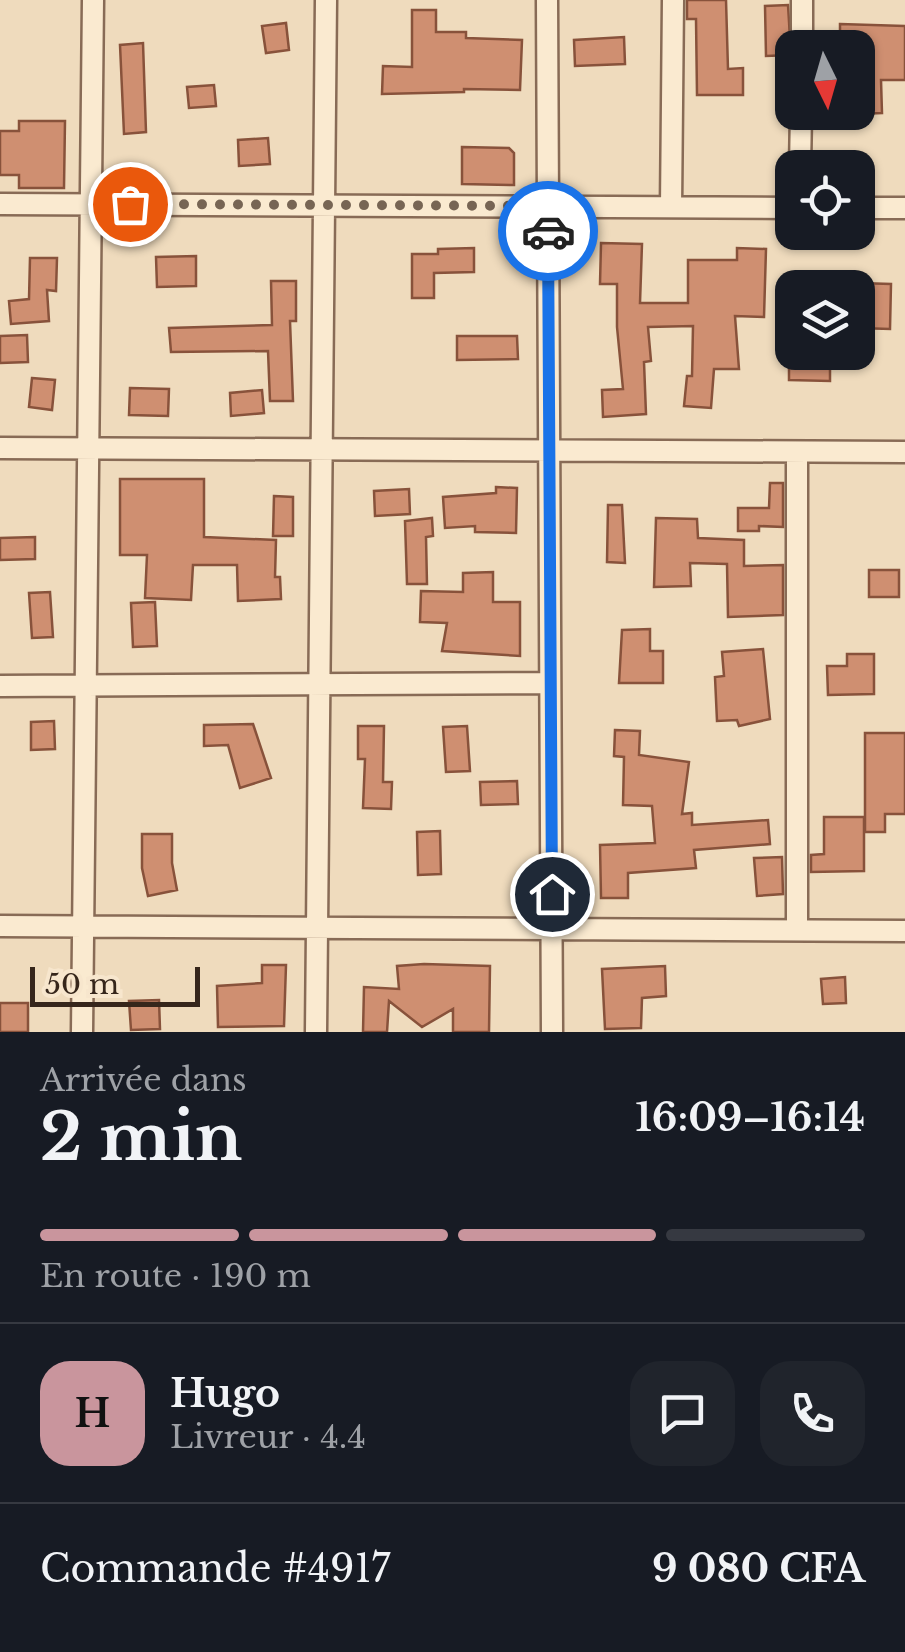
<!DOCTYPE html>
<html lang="fr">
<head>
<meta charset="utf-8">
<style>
	:root { --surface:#171b24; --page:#20242c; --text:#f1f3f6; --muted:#9ea1a6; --line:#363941; --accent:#c9959d }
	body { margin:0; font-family:"Libre Baskerville",serif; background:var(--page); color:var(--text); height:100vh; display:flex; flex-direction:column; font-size:38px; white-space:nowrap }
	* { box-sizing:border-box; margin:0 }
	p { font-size:32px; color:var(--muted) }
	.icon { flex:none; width:55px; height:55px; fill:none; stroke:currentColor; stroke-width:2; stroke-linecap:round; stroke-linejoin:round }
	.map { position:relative; height:1032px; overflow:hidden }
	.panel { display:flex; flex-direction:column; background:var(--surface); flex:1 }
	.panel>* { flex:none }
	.needle { width:65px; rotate:175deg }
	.fabs { position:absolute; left:775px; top:30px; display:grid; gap:20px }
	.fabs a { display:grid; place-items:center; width:100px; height:100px; border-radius:20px; background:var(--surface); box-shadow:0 2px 8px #0004; font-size:50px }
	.scale { position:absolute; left:30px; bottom:25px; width:170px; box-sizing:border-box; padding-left:10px; border:5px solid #36261b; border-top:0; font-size:28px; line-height:35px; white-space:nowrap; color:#36261b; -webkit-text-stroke:8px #f7e6cd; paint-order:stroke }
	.pin { position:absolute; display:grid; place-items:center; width:85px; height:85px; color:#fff; margin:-42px; border:5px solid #fff; border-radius:50%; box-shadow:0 2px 10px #0007 }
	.courier { position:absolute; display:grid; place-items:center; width:100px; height:100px; margin:-50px; border:8px solid #1a73e8; border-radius:50%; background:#fff; color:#222; box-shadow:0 2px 12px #0007 }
	.summary em { font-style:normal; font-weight:700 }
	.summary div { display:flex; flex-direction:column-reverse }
	.summary { display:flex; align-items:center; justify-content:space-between; height:170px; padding:0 40px }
	h1 { font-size:65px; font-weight:700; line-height:75px }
	.bar { display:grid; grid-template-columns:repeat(4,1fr); gap:15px 10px; align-content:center; height:120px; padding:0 40px }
	.bar i { height:12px; border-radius:8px; background:var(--line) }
	.bar .selected { background:var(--accent) }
	.bar p { grid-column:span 4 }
	.line { display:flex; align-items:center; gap:25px; padding:0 40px; border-top:2px solid var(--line) }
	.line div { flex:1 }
	.round { display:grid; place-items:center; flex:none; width:105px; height:105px; border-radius:30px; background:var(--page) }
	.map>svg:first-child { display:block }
	.building { fill:#cf8f71; stroke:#88523b; stroke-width:2.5 }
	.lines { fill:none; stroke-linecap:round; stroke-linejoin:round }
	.street-casing { stroke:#886b56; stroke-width:25 }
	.street { stroke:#faead0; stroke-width:20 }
	.done { stroke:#776554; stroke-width:10; stroke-dasharray:0 18 }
	.route { stroke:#1a73e8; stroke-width:12 }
</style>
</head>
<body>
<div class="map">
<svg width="905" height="1032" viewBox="0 0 905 1032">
	<rect width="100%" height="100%" fill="#efdbbd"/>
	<!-- building -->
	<path class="building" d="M 687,0 L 726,0 L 728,69 L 743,68 L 743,95 L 697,95 L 696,19 L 687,19 Z
		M 788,5 L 791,55 L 766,56 L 765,6 Z
		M 412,10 L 436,10 L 436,32 L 466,32 L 466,38 L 522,40 L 520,90 L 464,89 L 464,92 L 382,94 L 383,66 L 412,67 Z
		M 286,23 L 289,50 L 266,53 L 262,26 Z
		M 840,24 L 905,26 L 905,80 L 881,80 L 882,113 L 858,114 L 858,48 L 840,48 Z
		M 624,37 L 625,64 L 575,66 L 574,40 Z
		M 143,43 L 146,132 L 124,134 L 120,45 Z
		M 214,85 L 216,106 L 189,108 L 187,87 Z
		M 19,121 L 65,121 L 64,188 L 19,188 L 19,175 L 0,175 L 0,131 L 19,131 Z
		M 268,138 L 270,164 L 239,166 L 238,140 Z
		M 462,147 L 509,148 L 514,153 L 514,185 L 462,184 Z
		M 601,243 L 642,244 L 640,303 L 688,303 L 688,260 L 737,260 L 737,248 L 766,249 L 764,317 L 735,316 L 739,369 L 714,369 L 711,408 L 684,406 L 687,376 L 692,376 L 693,326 L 648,327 L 651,361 L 644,362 L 646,414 L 603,417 L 602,390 L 623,389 L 617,327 L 617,284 L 600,284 Z
		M 474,248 L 474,272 L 434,273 L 434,298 L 412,298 L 412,254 L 438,254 L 438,249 Z
		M 196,256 L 196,286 L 157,287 L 156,257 Z
		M 30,258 L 57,258 L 56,291 L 47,290 L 49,321 L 11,324 L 9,301 L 29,299 Z
		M 271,281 L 296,281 L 296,321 L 290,321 L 293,401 L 270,401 L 268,351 L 171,352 L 169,328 L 272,325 Z
		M 858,283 L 891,284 L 890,329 L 858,328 Z
		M 27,335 L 28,362 L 0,363 L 0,336 Z
		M 457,336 L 517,336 L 518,359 L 457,360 Z
		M 789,352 L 830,352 L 830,381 L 789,380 Z
		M 32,378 L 55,380 L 52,410 L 29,407 Z
		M 130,388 L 169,389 L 168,416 L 129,415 Z
		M 262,390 L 264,413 L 231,416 L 230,393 Z
		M 120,479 L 204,479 L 204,537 L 276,540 L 275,577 L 280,577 L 281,599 L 238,601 L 237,565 L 193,565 L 191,600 L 145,598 L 147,555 L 120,555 Z
		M 770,483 L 783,483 L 783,527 L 759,526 L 759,531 L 738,531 L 738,508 L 769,508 Z
		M 496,487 L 517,488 L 516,533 L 475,532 L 475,526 L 445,528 L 443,497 L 496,493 Z
		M 409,489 L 410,514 L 375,516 L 374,491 Z
		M 274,496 L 293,497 L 293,536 L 273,536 Z
		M 608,505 L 622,505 L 625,563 L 607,562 Z
		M 432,518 L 433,536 L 426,537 L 427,584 L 407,584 L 405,521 Z
		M 656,518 L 697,519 L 698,538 L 744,540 L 744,566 L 783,565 L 783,615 L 728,617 L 727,564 L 690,563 L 691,586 L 654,587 Z
		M 35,537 L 35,559 L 0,560 L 0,538 Z
		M 869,570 L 899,570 L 899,597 L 869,597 Z
		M 493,572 L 493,602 L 520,602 L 520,656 L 442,651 L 447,623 L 420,622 L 421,591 L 463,592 L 463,573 Z
		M 50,592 L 53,637 L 32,638 L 29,593 Z
		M 155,602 L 157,646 L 133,647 L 131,603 Z
		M 650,629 L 650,651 L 663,651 L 663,683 L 619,683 L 622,630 Z
		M 763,649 L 770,719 L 739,726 L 737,720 L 717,721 L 715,677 L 724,676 L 722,652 Z
		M 847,654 L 874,654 L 874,694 L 828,695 L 827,666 L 847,666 Z
		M 54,721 L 55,749 L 31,750 L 31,722 Z
		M 253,724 L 271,778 L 240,788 L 228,745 L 204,746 L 204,725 Z
		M 358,726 L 384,726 L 383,782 L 392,782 L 391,809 L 363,808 L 365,759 L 358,759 Z
		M 467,726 L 470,771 L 446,772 L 443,727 Z
		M 615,730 L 640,731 L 639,755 L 689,762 L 682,814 L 692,813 L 692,825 L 768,820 L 770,844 L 694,850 L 696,868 L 628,873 L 628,898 L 601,898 L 600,845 L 655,843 L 652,806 L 623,805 L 624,757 L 614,756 Z
		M 865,733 L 905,733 L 905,814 L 885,814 L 885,832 L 865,832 Z
		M 517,781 L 518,804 L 481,805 L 480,782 Z
		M 824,817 L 864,817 L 864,871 L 811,872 L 811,855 L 824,854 Z
		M 440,831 L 441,874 L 418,875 L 417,832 Z
		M 142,834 L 172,834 L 172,863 L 177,890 L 148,896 L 142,868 Z
		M 782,857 L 783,894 L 757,896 L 754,858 Z
		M 424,964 L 490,966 L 489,1032 L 453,1032 L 453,1009 L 422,1027 L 389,1001 L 387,1032 L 363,1032 L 364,987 L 399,989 L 397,966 Z
		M 262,965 L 286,965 L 284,1026 L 218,1027 L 217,986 L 262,983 Z
		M 665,966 L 666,996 L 642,998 L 641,1028 L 605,1029 L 602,969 Z
		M 845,977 L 846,1003 L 823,1004 L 821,979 Z
		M 159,1000 L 160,1029 L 131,1030 L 129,1001 Z
		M 0,1003 L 28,1003 L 28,1032 L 0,1032 Z"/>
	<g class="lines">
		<!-- street casing -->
		<g class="street-casing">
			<path id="street" d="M 547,0 L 552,1032
				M 802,48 L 802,0
				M 800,168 L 801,112
				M 0,204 L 792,208
				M 671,207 L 673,0
				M 858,208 L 905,208
				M 0,448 L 905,452
				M 0,686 L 550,683
				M 0,926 L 905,931
				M 797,930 L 797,452
				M 82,1032 L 93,0
				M 316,1032 L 326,0"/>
		</g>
		<!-- street -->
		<use href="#street" class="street"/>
	</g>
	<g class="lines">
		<!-- done -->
		<path class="done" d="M 130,204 L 548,206 L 548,231"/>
		<!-- route -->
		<path class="route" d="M 548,231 L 552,894"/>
	</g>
</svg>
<div class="fabs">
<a><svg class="needle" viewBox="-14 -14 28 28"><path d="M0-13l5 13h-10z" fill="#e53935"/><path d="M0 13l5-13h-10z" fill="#9ea1a6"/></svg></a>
<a><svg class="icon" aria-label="locate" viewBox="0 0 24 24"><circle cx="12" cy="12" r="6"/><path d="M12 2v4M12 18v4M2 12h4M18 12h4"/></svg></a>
<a><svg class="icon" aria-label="layers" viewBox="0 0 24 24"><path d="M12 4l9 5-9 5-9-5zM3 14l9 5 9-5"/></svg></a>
</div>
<div class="scale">50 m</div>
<div class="pin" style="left:130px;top:204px;background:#ea580c"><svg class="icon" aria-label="bag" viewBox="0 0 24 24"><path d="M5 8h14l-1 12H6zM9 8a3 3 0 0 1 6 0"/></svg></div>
<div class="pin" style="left:552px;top:894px;background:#1f2937"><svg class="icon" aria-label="home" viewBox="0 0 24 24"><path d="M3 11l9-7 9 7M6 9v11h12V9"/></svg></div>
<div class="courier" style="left:548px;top:231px"><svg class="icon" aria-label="car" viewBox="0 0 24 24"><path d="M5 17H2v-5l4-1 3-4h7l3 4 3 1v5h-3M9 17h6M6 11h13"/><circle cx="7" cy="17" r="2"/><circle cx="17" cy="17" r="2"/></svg></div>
</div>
<section class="panel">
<div class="summary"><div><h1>2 min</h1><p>Arrivée dans</p></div><em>16:09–16:14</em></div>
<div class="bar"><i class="selected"></i><i class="selected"></i><i class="selected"></i><i></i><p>En route · 190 m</p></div>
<div class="line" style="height:180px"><b class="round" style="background:var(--accent);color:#111">H</b><div><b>Hugo</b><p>Livreur · 4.4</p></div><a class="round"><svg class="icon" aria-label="chat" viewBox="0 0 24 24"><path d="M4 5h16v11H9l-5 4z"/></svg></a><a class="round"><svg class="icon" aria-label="phone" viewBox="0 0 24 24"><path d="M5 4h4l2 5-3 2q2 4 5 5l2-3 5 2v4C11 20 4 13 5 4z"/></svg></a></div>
<div class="line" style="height:130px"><div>Commande #4917</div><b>9 080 CFA</b></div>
</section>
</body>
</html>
